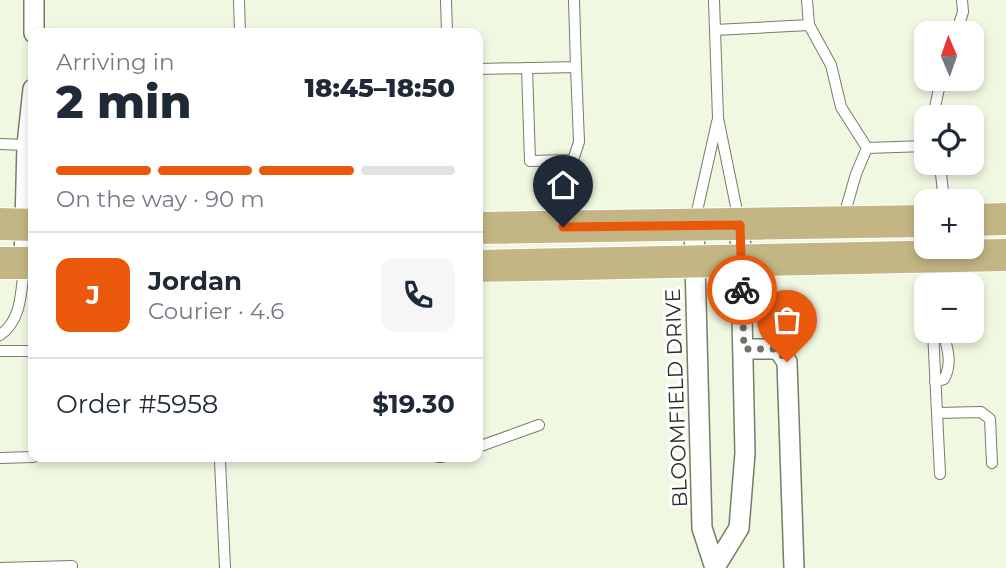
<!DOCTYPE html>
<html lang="en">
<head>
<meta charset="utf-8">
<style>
	:root { --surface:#fff; --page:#f6f6f7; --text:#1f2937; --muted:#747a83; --line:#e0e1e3; --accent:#ea580c }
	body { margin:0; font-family:Montserrat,sans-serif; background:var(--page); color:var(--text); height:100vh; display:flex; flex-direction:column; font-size:26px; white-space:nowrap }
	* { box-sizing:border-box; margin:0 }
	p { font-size:23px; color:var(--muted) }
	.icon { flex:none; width:38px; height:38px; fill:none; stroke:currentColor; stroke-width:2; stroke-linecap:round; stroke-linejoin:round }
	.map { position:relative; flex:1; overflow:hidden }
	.sheet { position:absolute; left:28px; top:28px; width:455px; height:434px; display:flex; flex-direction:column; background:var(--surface); border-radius:14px; box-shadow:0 4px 10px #0003 }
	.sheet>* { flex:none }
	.needle { width:46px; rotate:358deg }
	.fabs { position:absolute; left:914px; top:21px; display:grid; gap:14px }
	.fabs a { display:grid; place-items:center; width:70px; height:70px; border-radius:14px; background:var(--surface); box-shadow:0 4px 10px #0003; font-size:35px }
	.pin { position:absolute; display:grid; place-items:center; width:60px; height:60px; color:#fff; margin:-72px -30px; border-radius:50% 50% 50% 0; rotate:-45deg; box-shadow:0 0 7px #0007 }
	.pin .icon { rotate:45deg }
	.courier { position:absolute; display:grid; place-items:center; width:70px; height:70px; margin:-35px; border:5px solid #ea580c; border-radius:50%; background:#fff; color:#222; box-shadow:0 2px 9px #0007 }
	.headline em { font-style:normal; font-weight:800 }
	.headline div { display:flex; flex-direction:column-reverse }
	.headline { display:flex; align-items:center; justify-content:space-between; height:119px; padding:0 28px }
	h1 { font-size:46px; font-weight:800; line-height:52px }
	.bar { display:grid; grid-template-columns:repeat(4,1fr); gap:10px 7px; align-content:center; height:84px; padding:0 28px }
	.bar i { height:9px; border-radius:5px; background:var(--line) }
	.bar .current { background:var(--accent) }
	.bar p { grid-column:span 4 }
	.line { display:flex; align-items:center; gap:18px; padding:0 28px; border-top:2px solid var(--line) }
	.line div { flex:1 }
	.round { display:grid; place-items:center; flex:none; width:74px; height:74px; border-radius:14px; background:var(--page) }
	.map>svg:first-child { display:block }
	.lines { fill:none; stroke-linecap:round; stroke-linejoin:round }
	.lane-casing { stroke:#767d6a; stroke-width:12 }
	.street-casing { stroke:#767d6a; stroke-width:22 }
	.primary-casing { stroke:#fff; stroke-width:34 }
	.lane { stroke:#fff; stroke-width:10 }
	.street { stroke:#fff; stroke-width:19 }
	.primary { stroke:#c3b684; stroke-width:32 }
	.done { stroke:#707467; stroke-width:7; stroke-dasharray:0 12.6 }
	.route { stroke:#ea580c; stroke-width:9 }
	.labels { text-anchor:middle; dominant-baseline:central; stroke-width:6; stroke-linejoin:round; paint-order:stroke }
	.street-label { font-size:21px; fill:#2a2d25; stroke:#fff }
</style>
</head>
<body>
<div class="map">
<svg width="1006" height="568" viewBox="0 0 1006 568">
	<rect width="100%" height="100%" fill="#f1f8e2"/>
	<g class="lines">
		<!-- lane casing -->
		<g class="lane-casing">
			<path id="lane" d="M 239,0 L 240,33
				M 446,0 L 447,33
				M 714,0 L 718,118 L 739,221
				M 809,25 L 831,65 L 841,107 L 867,148
				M 715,30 L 809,25 L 807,0
				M 956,33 L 963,12 L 962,0
				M 527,68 L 530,161 L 573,160 L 579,142 L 576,67
				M 478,69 L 576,67 L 574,0
				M 933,117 L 941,79
				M 0,144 L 27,145
				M 936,163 L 941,174 L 944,201
				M 843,219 L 856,174 L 867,148 L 926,146
				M 695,220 L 717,122
				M 942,261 L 943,285
				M 933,331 L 940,474
				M 0,335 C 22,320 21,291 24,267
				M 0,351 L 33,351
				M 935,382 L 944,379 C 953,363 947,348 943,331
				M 937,413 L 981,412 L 990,419 L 992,463
				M 478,447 L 539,425
				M 222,457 L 220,461 L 225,568
				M 438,457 L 442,457
				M 0,458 L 33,457
				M 0,568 L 72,566"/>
		</g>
		<!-- street casing -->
		<g class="street-casing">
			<path id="street" d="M 34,0 L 34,33
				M 694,225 L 702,528 L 715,568
				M 24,263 L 27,145 L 33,89
				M 744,349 L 778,349 L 787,362 L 794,568
				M 715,567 L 739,528 L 745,453 L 740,225"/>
		</g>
		<!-- primary casing -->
		<g class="primary-casing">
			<path id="primary" d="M 971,220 L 1006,219
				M 0,224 L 33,225
				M 478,228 L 926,221
				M 0,263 L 33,263
				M 478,266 L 1006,255"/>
		</g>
		<!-- lane -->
		<use href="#lane" class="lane"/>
		<!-- street -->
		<use href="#street" class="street"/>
		<!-- primary -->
		<use href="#primary" class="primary"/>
	</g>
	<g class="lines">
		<!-- done -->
		<path class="done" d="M 742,290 L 744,349 L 778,349 L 787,362"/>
		<!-- route -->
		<path class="route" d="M 563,227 L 740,225 L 742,290"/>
	</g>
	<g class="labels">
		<!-- street labels -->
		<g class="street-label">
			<text transform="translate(676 398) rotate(-92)">BLOOMFIELD DRIVE</text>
		</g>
	</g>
</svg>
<div class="fabs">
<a><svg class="needle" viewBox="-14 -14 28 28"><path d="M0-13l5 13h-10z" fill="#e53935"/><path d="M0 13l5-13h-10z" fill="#747a83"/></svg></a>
<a><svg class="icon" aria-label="locate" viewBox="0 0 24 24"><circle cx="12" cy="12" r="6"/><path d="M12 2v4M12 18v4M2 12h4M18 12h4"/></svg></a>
<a>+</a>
<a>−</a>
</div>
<div class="pin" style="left:787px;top:362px;background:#ea580c"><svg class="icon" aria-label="bag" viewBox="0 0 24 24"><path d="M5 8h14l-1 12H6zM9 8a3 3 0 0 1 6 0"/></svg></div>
<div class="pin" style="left:563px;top:227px;background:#1f2937"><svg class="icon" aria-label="home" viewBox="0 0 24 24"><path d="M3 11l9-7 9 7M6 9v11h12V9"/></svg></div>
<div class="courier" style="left:742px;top:290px"><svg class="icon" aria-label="bike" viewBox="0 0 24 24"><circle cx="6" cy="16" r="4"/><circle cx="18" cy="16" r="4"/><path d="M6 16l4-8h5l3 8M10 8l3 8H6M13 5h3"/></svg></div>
<section class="sheet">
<div class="headline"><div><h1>2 min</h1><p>Arriving in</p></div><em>18:45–18:50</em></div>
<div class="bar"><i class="current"></i><i class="current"></i><i class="current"></i><i></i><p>On the way · 90 m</p></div>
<div class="line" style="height:126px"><b class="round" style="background:var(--accent);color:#fff">J</b><div><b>Jordan</b><p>Courier · 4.6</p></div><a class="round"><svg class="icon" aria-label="phone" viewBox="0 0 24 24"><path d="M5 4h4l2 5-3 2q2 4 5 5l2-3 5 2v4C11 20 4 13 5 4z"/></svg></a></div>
<div class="line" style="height:91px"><div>Order #5958</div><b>$19.30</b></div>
</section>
</div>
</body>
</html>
